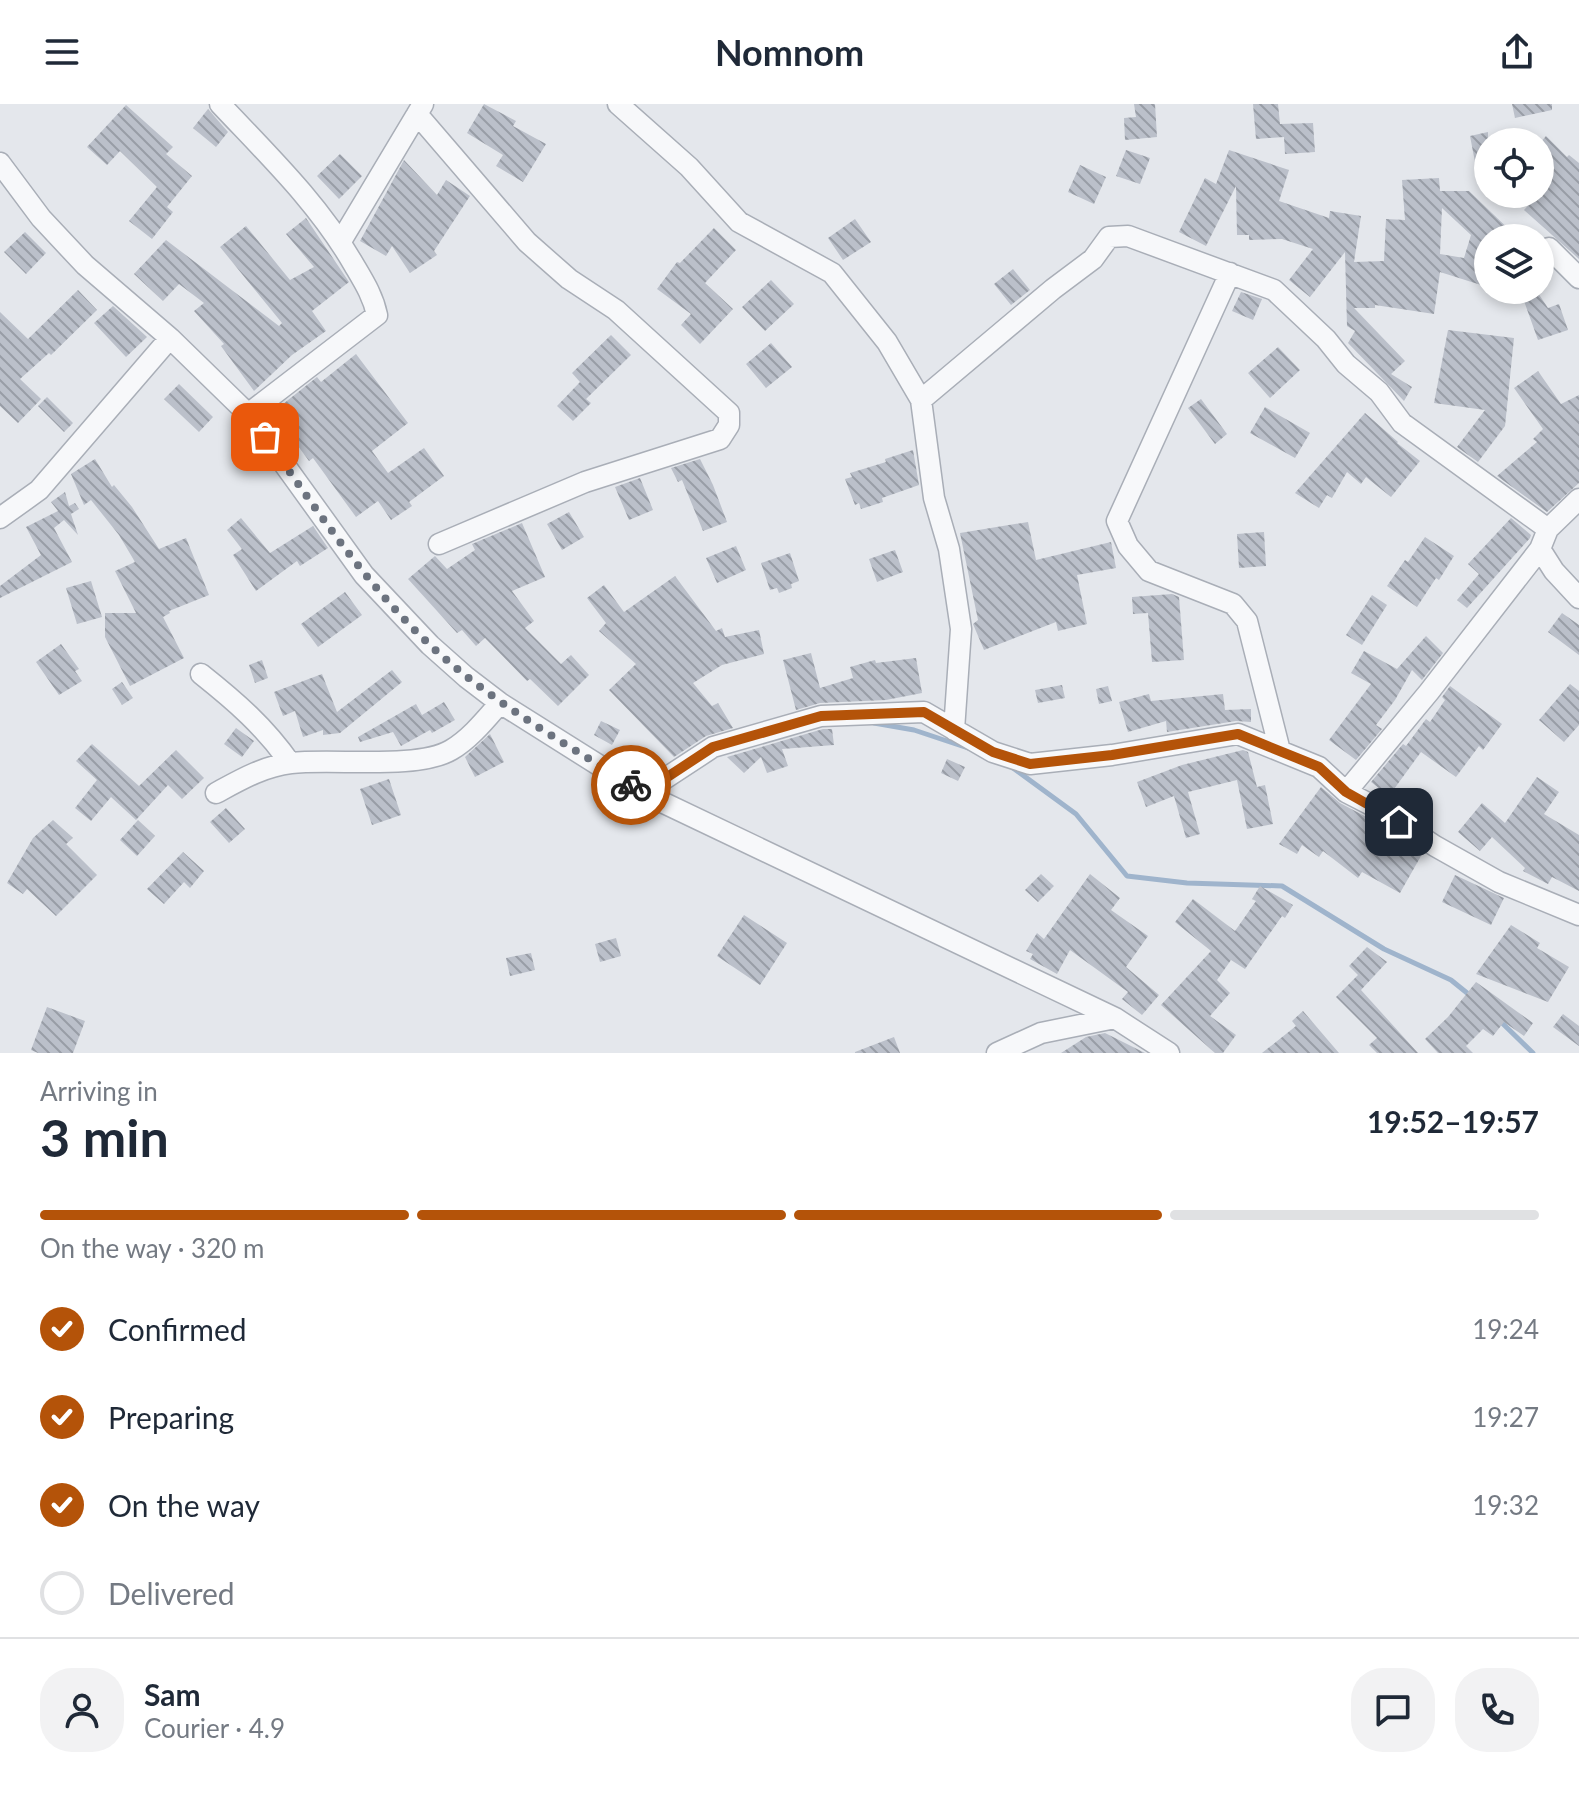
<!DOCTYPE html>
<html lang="en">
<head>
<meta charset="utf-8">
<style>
	:root { --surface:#fff; --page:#f2f2f3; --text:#1f2937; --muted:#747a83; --line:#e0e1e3; --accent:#b45309 }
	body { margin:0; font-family:Lato,sans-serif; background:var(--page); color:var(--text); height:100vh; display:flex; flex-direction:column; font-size:30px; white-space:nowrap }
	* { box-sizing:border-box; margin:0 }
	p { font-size:26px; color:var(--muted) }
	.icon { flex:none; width:44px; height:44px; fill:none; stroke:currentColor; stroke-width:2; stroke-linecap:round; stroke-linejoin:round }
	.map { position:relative; height:949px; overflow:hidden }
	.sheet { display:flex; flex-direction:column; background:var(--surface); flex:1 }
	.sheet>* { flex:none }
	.tools { position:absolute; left:1474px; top:24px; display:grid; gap:16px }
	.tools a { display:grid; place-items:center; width:80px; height:80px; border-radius:50%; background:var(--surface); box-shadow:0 4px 12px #0003; font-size:40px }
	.pin { position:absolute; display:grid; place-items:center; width:68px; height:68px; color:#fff; margin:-34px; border-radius:16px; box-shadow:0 4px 12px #0006 }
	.courier { position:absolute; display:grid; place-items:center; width:80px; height:80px; margin:-40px; border:6px solid #b45309; border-radius:50%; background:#fff; color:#222; box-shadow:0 2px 10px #0007 }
	.headline em { font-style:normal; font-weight:700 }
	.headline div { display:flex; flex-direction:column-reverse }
	.headline { display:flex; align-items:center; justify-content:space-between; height:136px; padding:0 40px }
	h1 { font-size:52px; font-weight:700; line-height:60px }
	.bar { display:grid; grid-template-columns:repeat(4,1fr); gap:12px 8px; align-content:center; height:96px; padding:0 40px }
	.bar i { height:10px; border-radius:6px; background:var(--line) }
	.bar .selected { background:var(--accent) }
	.bar p { grid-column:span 4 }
	.line { display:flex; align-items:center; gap:20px; padding:0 40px; border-top:2px solid var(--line) }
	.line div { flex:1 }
	.round { display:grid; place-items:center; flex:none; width:84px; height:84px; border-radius:32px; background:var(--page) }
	ol { padding:0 40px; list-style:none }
	li { display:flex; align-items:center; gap:24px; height:88px }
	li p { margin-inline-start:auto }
	li .icon { padding:8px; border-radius:50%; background:var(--accent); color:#fff; stroke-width:4 }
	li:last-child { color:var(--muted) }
	li i { width:44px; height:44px; border:4px solid var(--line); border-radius:50% }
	header { display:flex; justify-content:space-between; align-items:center; height:104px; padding:0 40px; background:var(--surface); font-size:36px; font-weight:700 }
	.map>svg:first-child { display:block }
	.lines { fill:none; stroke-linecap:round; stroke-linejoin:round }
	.stream { stroke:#9fb4cc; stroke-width:5 }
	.building { fill:url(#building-back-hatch); fill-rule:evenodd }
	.minor-casing { stroke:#a9aeb7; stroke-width:23 }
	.minor { stroke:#f7f8fa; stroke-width:20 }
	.done { stroke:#6c737f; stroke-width:8; stroke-dasharray:0 14.4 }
	.route { stroke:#b45309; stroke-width:10 }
</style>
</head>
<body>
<header><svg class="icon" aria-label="menu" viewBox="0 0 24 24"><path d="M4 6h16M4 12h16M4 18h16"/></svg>Nomnom<svg class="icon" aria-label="share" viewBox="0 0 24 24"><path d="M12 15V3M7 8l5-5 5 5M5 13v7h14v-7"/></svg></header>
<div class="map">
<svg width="1579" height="949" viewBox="0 0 1579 949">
	<defs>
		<pattern id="building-back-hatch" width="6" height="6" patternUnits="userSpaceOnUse" patternTransform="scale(2)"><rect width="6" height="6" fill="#bbc0ca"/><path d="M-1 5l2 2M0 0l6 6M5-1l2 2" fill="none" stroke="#989da6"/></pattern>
	</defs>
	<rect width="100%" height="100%" fill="#e4e7ec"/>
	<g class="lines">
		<!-- stream -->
		<path class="stream" d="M 874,619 L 914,626 L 968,644
			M 1013,664 L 1076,710 L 1127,772 L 1187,779 L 1282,782 L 1384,845 L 1451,876 L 1472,893
			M 1498,915 L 1533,949"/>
	</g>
	<!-- building -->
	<path class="building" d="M 484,0 L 516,17 L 513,22 L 546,40 L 523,78 L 496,62 L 503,51 L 467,29 Z
		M 1134,0 L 1155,0 L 1157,33 L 1125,36 L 1124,14 L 1136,13 Z
		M 1253,0 L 1278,0 L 1280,20 L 1313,19 L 1315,48 L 1285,50 L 1284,33 L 1256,35 Z
		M 1512,0 L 1552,0 L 1552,6 L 1515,14 Z
		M 126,1 L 173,43 L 166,50 L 192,72 L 167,103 L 173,108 L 152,135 L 129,117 L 157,83 L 120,47 L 107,61 L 87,43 Z
		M 208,5 L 228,28 L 216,43 L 193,24 Z
		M 1488,28 L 1488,55 L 1475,58 L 1470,32 Z
		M 1546,32 L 1567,53 L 1569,51 L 1579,59 L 1579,155 L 1524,106 L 1552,76 L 1540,64 L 1540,39 Z
		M 1126,46 L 1150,54 L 1140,80 L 1116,72 Z
		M 1229,46 L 1289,66 L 1279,97 L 1329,114 L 1330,107 L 1361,112 L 1354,158 L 1384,157 L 1386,115 L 1405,116 L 1402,76 L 1439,74 L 1440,87 L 1469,87 L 1518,134 L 1488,134 L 1488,161 L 1481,181 L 1440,168 L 1434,210 L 1375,201 L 1375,204 L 1354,204 L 1405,257 L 1391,270 L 1412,283 L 1404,297 L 1348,239 L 1355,227 L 1347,222 L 1345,148 L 1310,193 L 1289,176 L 1313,145 L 1282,135 L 1249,136 L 1249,131 L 1237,131 L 1236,82 L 1206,142 L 1179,128 L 1205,74 L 1216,80 ZM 1442,104 L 1471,131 L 1464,154 L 1440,150 Z
		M 340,50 L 362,72 L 339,95 L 317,72 Z
		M 404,56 L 437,91 L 446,76 L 470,92 L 434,147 L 437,151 L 410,169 L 392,142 L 386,152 L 360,137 Z
		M 1080,61 L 1106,73 L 1094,100 L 1068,88 Z
		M 306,114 L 349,178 L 312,207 L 326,227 L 292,251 L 254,287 L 221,242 L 224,240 L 194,207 L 204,199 L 179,180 L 163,197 L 134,170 L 166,136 L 279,222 L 282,219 L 220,143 L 246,122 L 290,176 L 314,163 L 286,130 Z
		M 855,115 L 871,138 L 843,156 L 828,134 Z
		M 714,124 L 736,146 L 705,179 L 733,205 L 700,240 L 681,221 L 691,210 L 657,185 L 677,158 L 680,159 Z
		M 25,128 L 46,149 L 26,170 L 4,148 Z
		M 1013,165 L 1030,186 L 1011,201 L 994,180 Z
		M 771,176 L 794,200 L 765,227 L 742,203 Z
		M 78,186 L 97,206 L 51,251 L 49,249 L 20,275 L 41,295 L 18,319 L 0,302 L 0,208 L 28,235 Z
		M 1520,186 L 1536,186 L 1548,204 L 1559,200 L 1568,226 L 1538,236 Z
		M 1241,188 L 1262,195 L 1253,216 L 1232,207 Z
		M 113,202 L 147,233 L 126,253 L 94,219 Z
		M 1448,226 L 1514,234 L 1505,322 L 1478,358 L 1457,343 L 1485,306 L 1434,299 Z
		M 611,231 L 631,251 L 586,295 L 591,299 L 573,317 L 557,302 L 580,278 L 572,269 Z
		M 771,239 L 792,263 L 766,284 L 746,260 Z
		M 1278,243 L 1300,266 L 1270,294 L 1248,269 Z
		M 356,250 L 408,319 L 372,347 L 388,369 L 424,344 L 444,372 L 409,398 L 412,402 L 391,416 L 378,397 L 356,413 L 313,354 L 309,357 L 273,308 L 317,273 L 321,278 Z
		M 1538,267 L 1561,300 L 1579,291 L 1579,379 L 1547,408 L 1497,372 L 1537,338 L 1533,335 L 1543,325 L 1514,284 Z
		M 179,280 L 213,313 L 199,328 L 164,295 Z
		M 47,293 L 73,319 L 64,328 L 38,302 Z
		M 1201,295 L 1227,330 L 1215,340 L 1188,304 Z
		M 1265,303 L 1310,329 L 1295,354 L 1250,329 Z
		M 1365,309 L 1398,338 L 1397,339 L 1420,357 L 1391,393 L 1366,373 L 1361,380 L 1347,368 L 1332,394 L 1327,391 L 1319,404 L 1295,389 Z
		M 913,346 L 919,381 L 882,394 L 883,398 L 861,405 L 859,399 L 855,401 L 845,375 L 852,373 L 850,369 L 886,358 L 885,355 Z
		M 95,355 L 112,383 L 114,381 L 132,403 L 159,445 L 186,434 L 209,491 L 169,507 L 170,509 L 163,513 L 184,554 L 130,582 L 105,533 L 105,509 L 136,509 L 115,467 L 135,458 L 119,431 L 91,396 L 84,401 L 71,370 Z
		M 700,355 L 713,381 L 727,418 L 703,427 L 682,376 L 678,378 L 671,364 Z
		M 640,374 L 653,406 L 629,416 L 615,383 Z
		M 65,388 L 69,402 L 75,399 L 79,405 L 71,410 L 78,431 L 64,416 L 54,424 L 72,458 L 0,494 L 0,482 L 41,451 L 26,423 L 58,407 L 51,398 Z
		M 569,408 L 584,433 L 562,446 L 547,420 Z
		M 241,414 L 270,449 L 313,422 L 328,444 L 300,462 L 297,457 L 256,487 L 233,451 L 242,445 L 227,426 Z
		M 1511,414 L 1531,431 L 1530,434 L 1467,504 L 1457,496 L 1479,470 L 1468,460 Z
		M 1028,418 L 1036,456 L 1111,438 L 1116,464 L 1077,471 L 1087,520 L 1058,527 L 1056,518 L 984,546 L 973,520 L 978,516 L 960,429 Z
		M 522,419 L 545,473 L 512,487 L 534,517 L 525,524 L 561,560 L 571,551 L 589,571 L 558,602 L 530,575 L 527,577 L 485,534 L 476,542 L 462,526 L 457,529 L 408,475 L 435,452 L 447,465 L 475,446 L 472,440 Z
		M 1264,428 L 1266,462 L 1239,464 L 1237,430 Z
		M 1425,433 L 1454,452 L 1439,476 L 1436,474 L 1417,503 L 1387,482 L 1405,456 L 1408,458 Z
		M 736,442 L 746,466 L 717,479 L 706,454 Z
		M 895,446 L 903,468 L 877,478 L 869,455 Z
		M 790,449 L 799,477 L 791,480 L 792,484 L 779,489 L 777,484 L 770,486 L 761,459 Z
		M 675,472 L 716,527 L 722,524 L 725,533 L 759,526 L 764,550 L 722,561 L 693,579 L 712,602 L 718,599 L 733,624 L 706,632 L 674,653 L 609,586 L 636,560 L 599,527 L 606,519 L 587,494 L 604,481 L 624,508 Z
		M 91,477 L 102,513 L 77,520 L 66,484 Z
		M 345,488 L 362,511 L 318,543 L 301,520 Z
		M 1172,490 L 1179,493 L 1184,556 L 1152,558 L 1148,509 L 1133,510 L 1132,493 Z
		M 1372,491 L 1387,501 L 1362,541 L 1346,531 Z
		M 1562,509 L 1579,521 L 1579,551 L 1548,528 Z
		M 1426,532 L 1443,549 L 1422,576 L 1412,566 L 1395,596 L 1376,621 L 1382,625 L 1356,656 L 1329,636 L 1371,580 L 1351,569 L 1364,547 L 1397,565 Z
		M 61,540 L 79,565 L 75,567 L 82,577 L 59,591 L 36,558 Z
		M 811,549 L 820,584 L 853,574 L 850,563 L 875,556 L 876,559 L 916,554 L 922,589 L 886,596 L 820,599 L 796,606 L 783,556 Z
		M 262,556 L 268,574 L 255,579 L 249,561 Z
		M 392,566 L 402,578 L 340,629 L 323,631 L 323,626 L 303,633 L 295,607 L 283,612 L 274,588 L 322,570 L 337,608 Z
		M 122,578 L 133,594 L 122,601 L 112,585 Z
		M 1570,580 L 1579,587 L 1579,621 L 1564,638 L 1539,616 Z
		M 1062,581 L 1065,594 L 1038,599 L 1035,586 Z
		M 1108,582 L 1112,597 L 1099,600 L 1096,585 Z
		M 1450,582 L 1502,620 L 1483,646 L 1479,642 L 1456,673 L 1421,648 L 1389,692 L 1371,678 L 1403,640 L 1406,642 L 1426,615 L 1430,618 L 1445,596 L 1442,593 Z
		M 1149,590 L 1151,597 L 1223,590 L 1225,606 L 1251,605 L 1251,618 L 1236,617 L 1167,628 L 1166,617 L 1128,628 L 1119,598 Z
		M 444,598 L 455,616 L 432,629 L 430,626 L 401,642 L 393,628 L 360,638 L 358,633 L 416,600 L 422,611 Z
		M 601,617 L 620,626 L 612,641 L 594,631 Z
		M 236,624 L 254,637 L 242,653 L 224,640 Z
		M 823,625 L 832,625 L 834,641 L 782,645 L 788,662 L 767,669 L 761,653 L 744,669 L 727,653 Z
		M 490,630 L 504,658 L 475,673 L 465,653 Z
		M 92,640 L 139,682 L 176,646 L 204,674 L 182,695 L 168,681 L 136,716 L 111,693 L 91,717 L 75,704 L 97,676 L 76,657 Z
		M 1243,646 L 1248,648 L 1257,683 L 1265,681 L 1273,720 L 1247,725 L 1237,676 L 1188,688 L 1200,730 L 1186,734 L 1174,692 L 1146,703 L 1137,678 L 1182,661 Z
		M 947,655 L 965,663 L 958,677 L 941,669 Z
		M 1537,673 L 1559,688 L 1544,710 L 1579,731 L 1579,787 L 1552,773 L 1548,780 L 1523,767 L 1525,764 L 1492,733 L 1480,747 L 1458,728 L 1482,699 L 1505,719 Z
		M 389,675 L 401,711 L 372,721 L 360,685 Z
		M 1321,683 L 1340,699 L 1374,717 L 1390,729 L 1387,733 L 1421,752 L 1400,789 L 1362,768 L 1358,774 L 1323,747 L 1319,753 L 1302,741 L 1297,750 L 1279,740 Z
		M 226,704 L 245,725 L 229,739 L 210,718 Z
		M 53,716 L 73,734 L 66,740 L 97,771 L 56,812 L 27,785 L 23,790 L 7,779 L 33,734 Z
		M 138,716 L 155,732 L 137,752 L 120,736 Z
		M 183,748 L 204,767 L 190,784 L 184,778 L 164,800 L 147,785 Z
		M 1041,770 L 1054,782 L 1038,798 L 1025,786 Z
		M 1090,770 L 1120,794 L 1111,806 L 1148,832 L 1126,863 L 1159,891 L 1142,911 L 1122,895 L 1128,888 L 1070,846 L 1057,870 L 1030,855 L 1033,850 L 1026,847 L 1037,829 L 1044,835 Z
		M 1455,771 L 1504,794 L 1491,821 L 1442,798 Z
		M 1260,782 L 1293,801 L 1285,814 L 1282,812 L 1245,865 L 1231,856 L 1217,876 L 1230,889 L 1210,912 L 1236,931 L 1223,949 L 1215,949 L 1161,901 L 1211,847 L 1175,818 L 1193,795 L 1235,827 L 1256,797 L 1252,795 Z
		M 744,811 L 787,839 L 760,881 L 717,852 Z
		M 1511,821 L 1540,839 L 1537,844 L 1569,863 L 1548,898 L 1476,870 Z
		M 616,834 L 621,852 L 600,858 L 595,840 Z
		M 1367,843 L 1387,858 L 1361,886 L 1418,949 L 1377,949 L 1369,941 L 1377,934 L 1336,893 L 1358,871 L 1349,862 Z
		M 531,849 L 535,866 L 510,872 L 506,854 Z
		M 1476,878 L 1533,919 L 1524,932 L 1504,918 L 1493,932 L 1483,925 L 1466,942 L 1473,949 L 1438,949 L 1425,935 L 1448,913 Z
		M 47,903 L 85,917 L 73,949 L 38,949 L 31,946 Z
		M 1303,907 L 1339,949 L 1262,949 L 1296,922 L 1292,917 Z
		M 1563,910 L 1579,922 L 1579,942 L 1553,923 Z
		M 1105,929 L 1145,949 L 1061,949 L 1086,933 Z
		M 894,933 L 900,949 L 855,949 L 855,948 Z"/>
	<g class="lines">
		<!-- minor casing -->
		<g class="minor-casing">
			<path id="minor" d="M 220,0 C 268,51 319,100 354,161 C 364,178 373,192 377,211 L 248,310
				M 618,0 L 689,63 L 739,118 L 832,169 L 887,238 L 921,296 L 934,394 L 949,445 L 961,525 L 954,626
				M 417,10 L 527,138 L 569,175 L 616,206 L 729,309 L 729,321 L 720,335 L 585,378 L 439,440
				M 0,59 L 41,114 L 85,161 L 170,234 L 248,310 L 364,471 L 430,541 L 466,573 L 500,599 L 643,689 L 1115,914 L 1169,949
				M 341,137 L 423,0
				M 1549,144 L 1579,174
				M 1230,169 L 1117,417 L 1128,442 L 1149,467 L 1233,500 L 1247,517 L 1280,647
				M 921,296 L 1053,185 L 1093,155 L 1109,133 L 1128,132 L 1274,186 L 1326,235 L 1346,260 L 1379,288 L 1402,319 L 1548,425 L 1540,445 L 1554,467 L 1579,494
				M 0,414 L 39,386 L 170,234
				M 1548,425 L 1579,395
				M 201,570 C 235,597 265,623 290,659
				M 1346,688 L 1429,588 L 1540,445
				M 216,689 C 240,676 264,662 291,659 C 333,654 417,666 451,646 C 470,635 486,615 500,599
				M 643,689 L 713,643 L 821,612 L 924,608 L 993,648 L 1030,660 L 1112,651 L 1238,630 L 1319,663 L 1346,688 L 1381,706 L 1435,742 L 1499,778 L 1579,811
				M 997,949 L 1041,929 L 1115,914"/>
		</g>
		<!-- minor -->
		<use href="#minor" class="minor"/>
	</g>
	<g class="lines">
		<!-- done -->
		<path class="done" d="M 265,333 C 317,406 366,481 431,542 C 491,598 563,638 631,681"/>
		<!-- route -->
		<path class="route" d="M 631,681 L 643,689 L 713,643 L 821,612 L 924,608 L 993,648 L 1030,660 L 1112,651 L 1238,630 L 1319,663 L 1346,688 L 1399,718"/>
	</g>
</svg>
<div class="tools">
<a><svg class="icon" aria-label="locate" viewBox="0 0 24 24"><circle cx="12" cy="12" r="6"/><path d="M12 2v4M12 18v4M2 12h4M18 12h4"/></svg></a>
<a><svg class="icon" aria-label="layers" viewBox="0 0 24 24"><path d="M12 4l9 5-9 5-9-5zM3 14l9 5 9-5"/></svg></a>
</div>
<div class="pin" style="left:265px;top:333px;background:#ea580c"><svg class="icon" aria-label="bag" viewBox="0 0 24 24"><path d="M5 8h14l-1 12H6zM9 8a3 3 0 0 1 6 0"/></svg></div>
<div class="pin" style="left:1399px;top:718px;background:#1f2937"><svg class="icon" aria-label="home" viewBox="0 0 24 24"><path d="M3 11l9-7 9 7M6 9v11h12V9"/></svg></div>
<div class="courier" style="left:631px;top:681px"><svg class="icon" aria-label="bike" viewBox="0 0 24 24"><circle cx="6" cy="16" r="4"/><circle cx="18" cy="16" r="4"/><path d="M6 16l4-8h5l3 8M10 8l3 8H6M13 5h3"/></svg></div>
</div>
<section class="sheet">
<div class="headline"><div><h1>3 min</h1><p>Arriving in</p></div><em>19:52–19:57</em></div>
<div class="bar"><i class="selected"></i><i class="selected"></i><i class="selected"></i><i></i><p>On the way · 320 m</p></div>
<ol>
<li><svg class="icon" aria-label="check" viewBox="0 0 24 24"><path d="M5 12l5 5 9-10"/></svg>Confirmed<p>19:24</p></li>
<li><svg class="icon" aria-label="check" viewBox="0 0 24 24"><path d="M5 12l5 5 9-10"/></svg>Preparing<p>19:27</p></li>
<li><svg class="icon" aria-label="check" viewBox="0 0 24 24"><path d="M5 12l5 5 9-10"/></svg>On the way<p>19:32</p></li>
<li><i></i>Delivered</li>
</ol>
<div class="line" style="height:144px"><a class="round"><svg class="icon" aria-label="person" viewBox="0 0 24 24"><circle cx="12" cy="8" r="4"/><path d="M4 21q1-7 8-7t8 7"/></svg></a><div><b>Sam</b><p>Courier · 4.9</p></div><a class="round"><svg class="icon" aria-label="chat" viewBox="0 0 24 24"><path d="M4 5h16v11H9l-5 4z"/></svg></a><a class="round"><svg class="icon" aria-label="phone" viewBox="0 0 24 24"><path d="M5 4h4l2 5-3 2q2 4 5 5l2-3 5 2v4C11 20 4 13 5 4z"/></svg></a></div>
</section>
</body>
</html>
